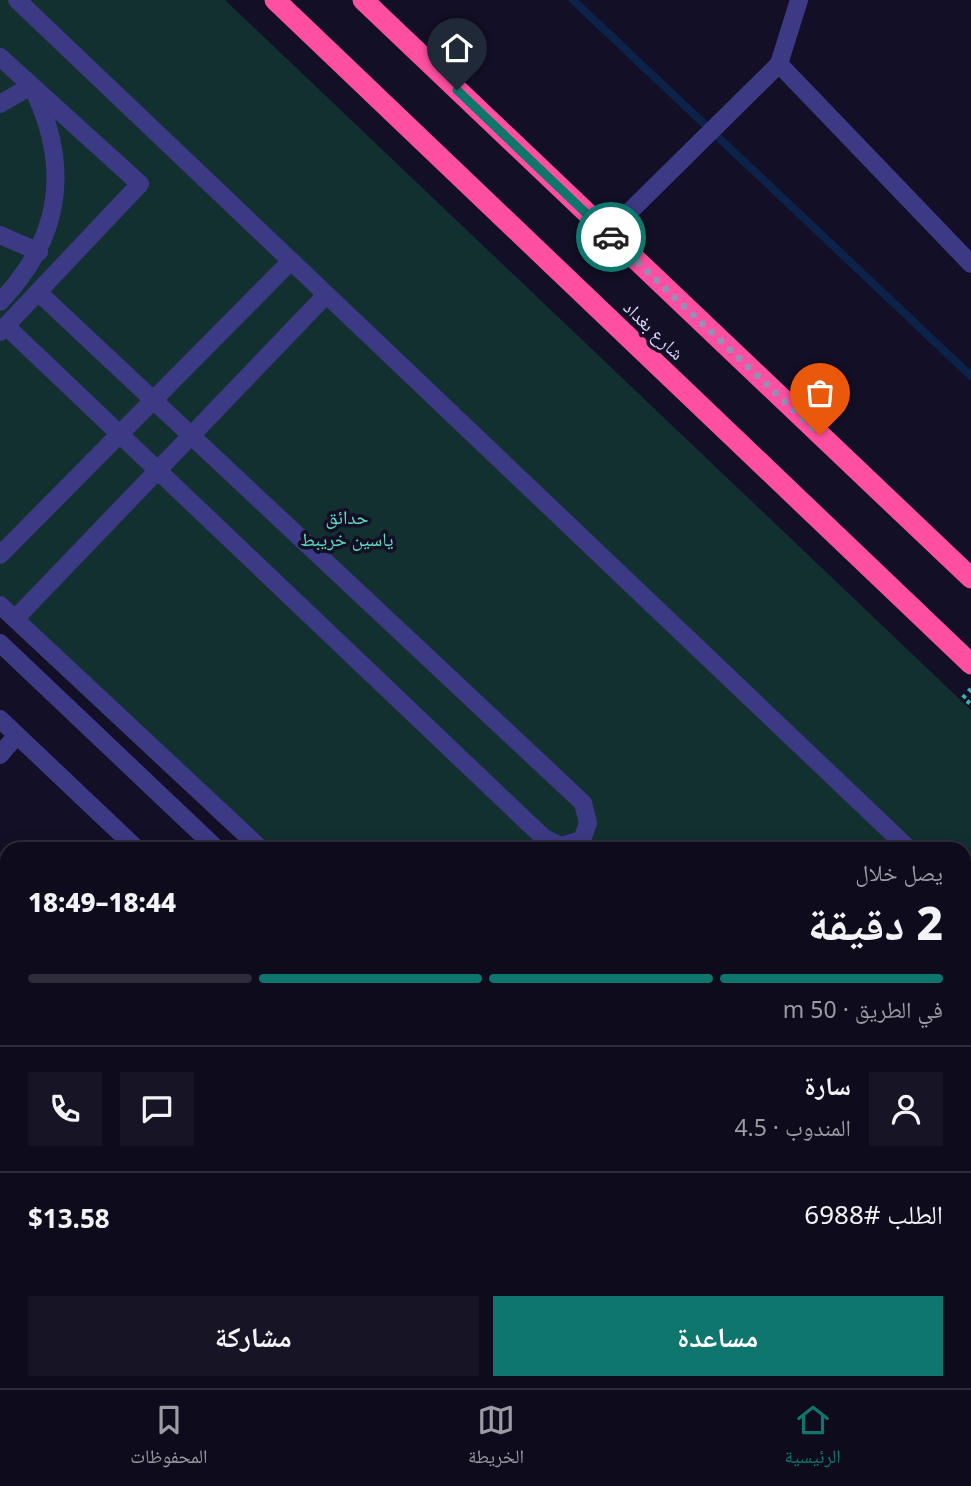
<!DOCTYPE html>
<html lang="ar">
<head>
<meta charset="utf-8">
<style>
	:root { --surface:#0e0b1c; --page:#171425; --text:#f1f3f6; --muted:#9b9ba3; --line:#2e2b3b; --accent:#0f766e }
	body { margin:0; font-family:"Noto Sans","Noto Naskh Arabic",sans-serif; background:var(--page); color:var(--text); direction:rtl; height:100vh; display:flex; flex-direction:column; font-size:26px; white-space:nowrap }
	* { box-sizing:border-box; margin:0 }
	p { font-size:23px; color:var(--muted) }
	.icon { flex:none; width:38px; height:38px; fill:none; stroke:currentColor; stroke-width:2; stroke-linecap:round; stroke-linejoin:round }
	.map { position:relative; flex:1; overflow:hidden; direction:ltr }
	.sheet { position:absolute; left:0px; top:842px; width:971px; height:548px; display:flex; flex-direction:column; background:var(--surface); border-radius:21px 21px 0 0; box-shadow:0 4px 18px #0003,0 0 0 2px var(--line); direction:rtl }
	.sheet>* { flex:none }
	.pin { position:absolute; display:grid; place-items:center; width:60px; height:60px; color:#fff; margin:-72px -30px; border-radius:50% 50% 50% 0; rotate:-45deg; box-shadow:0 0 7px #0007 }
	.pin .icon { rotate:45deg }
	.courier { position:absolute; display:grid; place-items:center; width:70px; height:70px; margin:-35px; border:5px solid #0f766e; border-radius:50%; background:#fff; color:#222; box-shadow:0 2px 9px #0007 }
	.summary em { font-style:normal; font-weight:800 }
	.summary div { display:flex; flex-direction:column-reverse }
	.summary { display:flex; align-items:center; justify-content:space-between; height:119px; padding:0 28px }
	h1 { font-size:46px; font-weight:800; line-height:52px }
	.bar { display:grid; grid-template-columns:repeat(4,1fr); gap:10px 7px; align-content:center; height:84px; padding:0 28px }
	.bar i { height:9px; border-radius:5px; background:var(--line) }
	.bar .active { background:var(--accent) }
	.bar p { grid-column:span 4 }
	.line { display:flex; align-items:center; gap:18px; padding:0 28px; border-top:2px solid var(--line) }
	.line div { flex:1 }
	.round { display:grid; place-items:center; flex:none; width:74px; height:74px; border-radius:0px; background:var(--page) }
	.action { display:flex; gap:14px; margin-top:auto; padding:14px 28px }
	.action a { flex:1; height:80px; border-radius:0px; background:var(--accent); color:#fff; font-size:28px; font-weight:800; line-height:80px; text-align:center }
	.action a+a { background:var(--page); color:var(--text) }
	.tabs { display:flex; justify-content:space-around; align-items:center; height:98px; border-top:2px solid var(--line); background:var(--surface); font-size:19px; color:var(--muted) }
	.tabs a { display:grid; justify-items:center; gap:4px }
	.tabs .active { color:var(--accent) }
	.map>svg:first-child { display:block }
	.green { fill:#12302f }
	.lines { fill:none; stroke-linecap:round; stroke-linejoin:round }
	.stream { stroke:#0c2248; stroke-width:8 }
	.path { stroke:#2fb8b0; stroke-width:4.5; stroke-dasharray:3.5 5; stroke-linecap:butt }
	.minor { stroke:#3d3a85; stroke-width:18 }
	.highway { stroke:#ff4fa3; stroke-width:21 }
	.done { stroke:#948fb3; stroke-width:7; stroke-dasharray:0 12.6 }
	.route { stroke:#0f766e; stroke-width:9 }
	.labels { text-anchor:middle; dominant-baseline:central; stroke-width:7; stroke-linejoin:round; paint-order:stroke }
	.street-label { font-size:19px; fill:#d9d4ff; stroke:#130f26 }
	.park-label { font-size:19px; fill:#5fe0c0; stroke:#130f26 }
</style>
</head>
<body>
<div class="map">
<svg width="971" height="1388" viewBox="0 0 971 1388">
	<rect width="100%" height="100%" fill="#130f26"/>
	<!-- green -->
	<path class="green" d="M 0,0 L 225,0 L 971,710 L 971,1388 L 825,1388 L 819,1383 L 964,1382 L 964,849 L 253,849 L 0,610 Z"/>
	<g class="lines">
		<!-- stream -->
		<path class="stream" d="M 573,0 L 971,376"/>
		<!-- path -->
		<path class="path" d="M 971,689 L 963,698 L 971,704"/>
		<!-- minor -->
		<path class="minor" d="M 17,0 L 909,849
			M 0,57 L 140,184 L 0,332
			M 779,64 L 971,264
			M 0,104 L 31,86
			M 607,234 L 779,64 L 799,0
			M 0,235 L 39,252
			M 0,302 C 59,240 71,173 36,95
			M 6,326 L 544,838 L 561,846 L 582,840 L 588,823 L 583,803 L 38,292
			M 0,555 L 291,261
			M 0,605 L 261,849
			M 15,619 L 326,295
			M 0,643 L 217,849
			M 0,719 L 137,849
			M 0,755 L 17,735
			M 964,901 L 971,908
			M 0,1025 L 7,1032
			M 0,1054 L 7,1047
			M 964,1161 L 971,1168
			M 964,1224 L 971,1217
			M 964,1241 L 971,1244
			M 0,1311 L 7,1317
			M 76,1382 L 81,1388
			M 379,1382 L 385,1388
			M 701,1382 L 707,1388
			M 781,1382 L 787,1388
			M 832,1382 L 838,1388
			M 909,1382 L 915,1388
			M 928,1382 L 930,1388
			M 206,1388 L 211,1382"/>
		<!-- highway -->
		<path class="highway" d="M 275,0 L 971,664
			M 363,0 L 971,578"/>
	</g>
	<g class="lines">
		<!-- done -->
		<path class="done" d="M 611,237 L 820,435"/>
		<!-- route -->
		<path class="route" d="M 457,90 L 611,237"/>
	</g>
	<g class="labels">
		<!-- street labels -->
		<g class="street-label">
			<text transform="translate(654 330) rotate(44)">شارع بغداد</text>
		</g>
		<!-- park labels -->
		<g class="park-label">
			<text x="347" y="517">حدائق<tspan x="347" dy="22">ياسين خريبط</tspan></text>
		</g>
	</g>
</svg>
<div class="pin" style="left:820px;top:435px;background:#ea580c"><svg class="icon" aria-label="bag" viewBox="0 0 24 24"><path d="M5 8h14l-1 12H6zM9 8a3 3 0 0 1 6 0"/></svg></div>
<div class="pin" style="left:457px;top:90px;background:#1f2937"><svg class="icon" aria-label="home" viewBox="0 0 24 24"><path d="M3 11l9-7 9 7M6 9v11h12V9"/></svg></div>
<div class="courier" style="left:611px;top:237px"><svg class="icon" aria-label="car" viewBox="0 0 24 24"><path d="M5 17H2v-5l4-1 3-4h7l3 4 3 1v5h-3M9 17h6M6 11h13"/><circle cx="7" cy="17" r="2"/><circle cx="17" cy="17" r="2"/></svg></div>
<section class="sheet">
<div class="summary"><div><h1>2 دقيقة</h1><p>يصل خلال</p></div><em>18:44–18:49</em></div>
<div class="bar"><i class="active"></i><i class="active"></i><i class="active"></i><i></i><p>في الطريق · 50 m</p></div>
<div class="line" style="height:126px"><a class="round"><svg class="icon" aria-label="person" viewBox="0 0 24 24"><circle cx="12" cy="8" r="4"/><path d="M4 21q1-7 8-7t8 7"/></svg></a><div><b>سارة</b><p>المندوب · 4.5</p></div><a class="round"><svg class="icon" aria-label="chat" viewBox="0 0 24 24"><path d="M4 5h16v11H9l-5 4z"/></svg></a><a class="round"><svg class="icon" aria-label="phone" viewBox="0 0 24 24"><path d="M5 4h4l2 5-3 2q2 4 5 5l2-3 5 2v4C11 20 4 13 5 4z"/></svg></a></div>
<div class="line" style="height:91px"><div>الطلب #6988</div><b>$13.58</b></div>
<div class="action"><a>مساعدة</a><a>مشاركة</a></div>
</section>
</div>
<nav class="tabs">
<a class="active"><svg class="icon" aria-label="home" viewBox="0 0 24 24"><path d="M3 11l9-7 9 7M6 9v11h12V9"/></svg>الرئيسية</a>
<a><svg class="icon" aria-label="map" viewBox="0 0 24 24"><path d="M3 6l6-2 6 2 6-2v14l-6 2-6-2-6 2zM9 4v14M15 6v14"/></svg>الخريطة</a>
<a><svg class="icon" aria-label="saved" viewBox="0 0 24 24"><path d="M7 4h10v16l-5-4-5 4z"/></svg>المحفوظات</a>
</nav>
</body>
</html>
